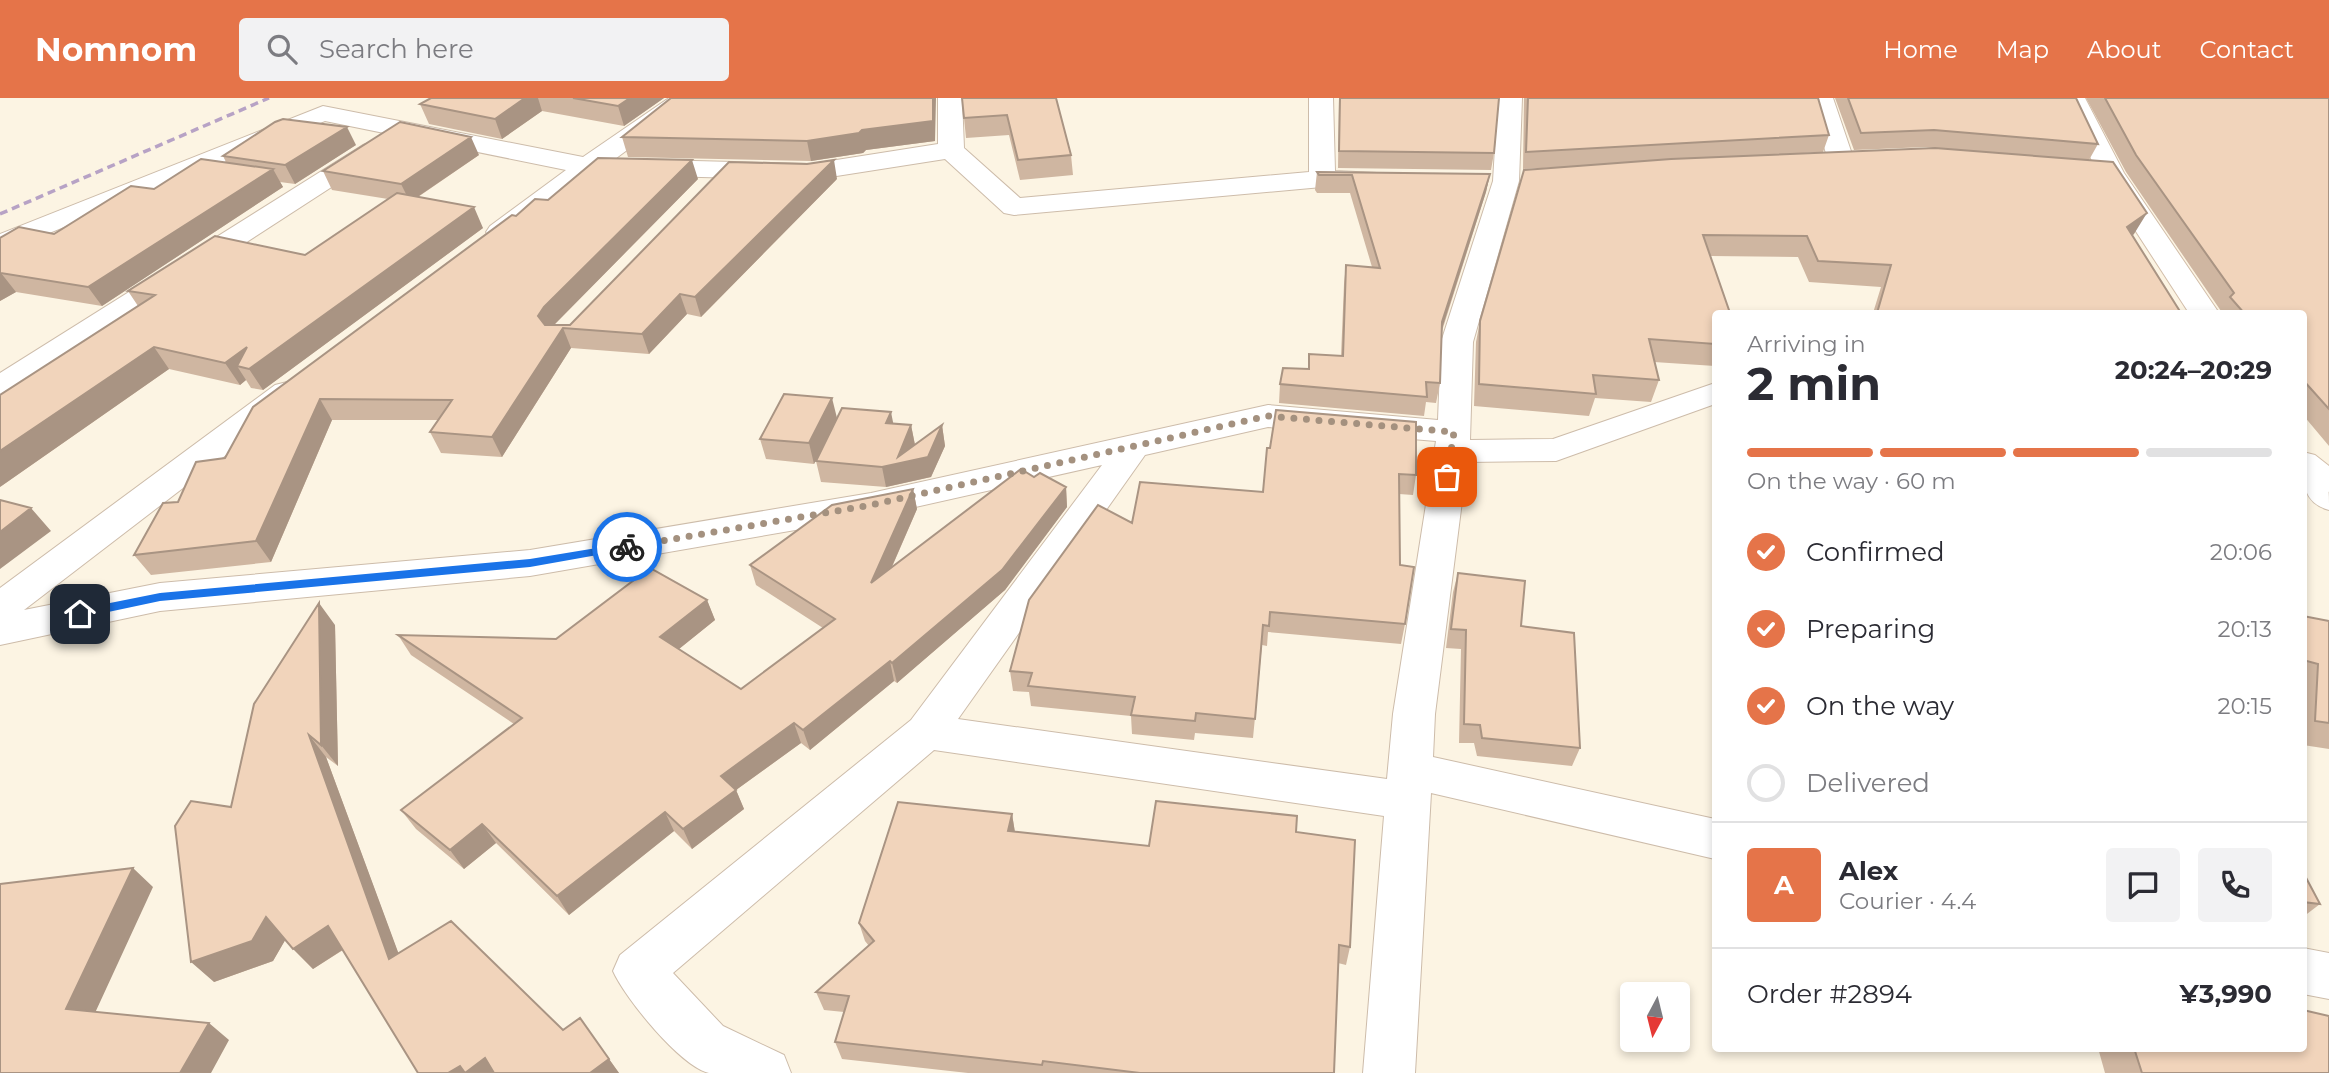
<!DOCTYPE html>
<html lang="en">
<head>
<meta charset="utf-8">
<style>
	:root { --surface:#fff; --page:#f2f2f3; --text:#2b2b33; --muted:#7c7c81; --line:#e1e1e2; --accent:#e57449 }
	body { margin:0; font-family:Montserrat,sans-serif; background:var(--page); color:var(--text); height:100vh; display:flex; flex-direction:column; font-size:26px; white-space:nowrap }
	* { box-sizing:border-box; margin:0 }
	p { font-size:23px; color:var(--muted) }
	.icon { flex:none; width:38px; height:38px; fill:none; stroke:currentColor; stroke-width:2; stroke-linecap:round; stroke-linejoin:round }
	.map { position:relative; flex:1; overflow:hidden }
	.drawer { position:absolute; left:1712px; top:212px; width:595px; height:742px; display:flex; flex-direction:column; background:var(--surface); border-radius:7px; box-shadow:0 4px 10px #0003 }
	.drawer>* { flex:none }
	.needle { width:46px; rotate:187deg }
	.controls { position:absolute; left:1620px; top:884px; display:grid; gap:14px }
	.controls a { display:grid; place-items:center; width:70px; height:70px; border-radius:7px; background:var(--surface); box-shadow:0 4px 10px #0003; font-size:35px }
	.pin { position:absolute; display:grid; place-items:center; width:60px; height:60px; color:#fff; margin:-30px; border-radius:14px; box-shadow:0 4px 10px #0006 }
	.courier { position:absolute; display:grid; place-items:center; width:70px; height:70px; margin:-35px; border:5px solid #1a73e8; border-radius:50%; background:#fff; color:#222; box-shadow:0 2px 9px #0007 }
	.overview em { font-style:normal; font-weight:700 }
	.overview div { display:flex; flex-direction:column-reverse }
	.overview { display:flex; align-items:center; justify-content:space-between; height:119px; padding:0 35px }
	h1 { font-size:46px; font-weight:700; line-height:52px }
	.bar { display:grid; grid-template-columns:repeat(4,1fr); gap:10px 7px; align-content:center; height:84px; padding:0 35px }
	.bar i { height:9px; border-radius:5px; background:var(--line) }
	.bar .selected { background:var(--accent) }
	.bar p { grid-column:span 4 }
	.line { display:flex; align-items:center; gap:18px; padding:0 35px; border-top:2px solid var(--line) }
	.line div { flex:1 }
	.round { display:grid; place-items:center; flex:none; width:74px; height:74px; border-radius:7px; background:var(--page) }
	ol { padding:0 35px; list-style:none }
	li { display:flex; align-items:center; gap:21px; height:77px }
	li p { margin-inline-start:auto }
	li .icon { padding:7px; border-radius:50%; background:var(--accent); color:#fff; stroke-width:4 }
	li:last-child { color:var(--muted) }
	li i { width:38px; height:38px; border:4px solid var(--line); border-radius:50% }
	header { display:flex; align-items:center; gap:42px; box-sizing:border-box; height:98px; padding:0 35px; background:var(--accent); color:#fff }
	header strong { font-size:33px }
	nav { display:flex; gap:38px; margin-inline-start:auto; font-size:24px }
	.search { width:490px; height:63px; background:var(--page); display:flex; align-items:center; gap:18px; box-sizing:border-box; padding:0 24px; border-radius:7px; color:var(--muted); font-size:26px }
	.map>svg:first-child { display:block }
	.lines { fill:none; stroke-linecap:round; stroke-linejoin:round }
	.minor-casing { stroke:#cdbcaa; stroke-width:2 }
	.tertiary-casing { stroke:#cdbcaa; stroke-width:2 }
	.secondary-casing { stroke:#d2beaa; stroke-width:2 }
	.minor { fill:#fff; fill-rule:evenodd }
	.tertiary { fill:#fff; fill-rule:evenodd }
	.secondary { fill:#fff; fill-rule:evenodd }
	.rail { stroke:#b7a2c5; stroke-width:3.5; stroke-dasharray:8 5; stroke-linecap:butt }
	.wall { fill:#cfb6a1 }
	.shaded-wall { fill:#a99483 }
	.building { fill:#f1d4bb; stroke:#a99483; stroke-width:2 }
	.route { fill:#1a73e8 }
	.done { stroke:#a4917f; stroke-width:7; stroke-dasharray:0 12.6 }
</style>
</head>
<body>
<header>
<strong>Nomnom</strong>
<div class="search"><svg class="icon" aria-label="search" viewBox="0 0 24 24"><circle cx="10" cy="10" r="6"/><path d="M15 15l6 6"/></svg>Search here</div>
<nav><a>Home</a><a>Map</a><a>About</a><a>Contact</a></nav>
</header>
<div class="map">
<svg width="2329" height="975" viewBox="0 0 2329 975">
	<rect width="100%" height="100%" fill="#fcf4e3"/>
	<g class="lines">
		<!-- minor casing -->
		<g class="minor-casing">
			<path id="minor" d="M 669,0 L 697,0 L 615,61 L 811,66 L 938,46 L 938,0 L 962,0 L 964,50 L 1020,100 L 1309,74 L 1309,0 L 1333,0 L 1335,73 L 1377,75 L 1381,81 L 1377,87 L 1322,89 L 1014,117 L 1004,115 L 945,61 L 811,82 L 594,76 L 510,140 L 500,142 L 490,140 L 486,134 L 490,128 L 566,72 L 325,23 L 0,155 L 0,136 L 323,8 L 583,59 Z
				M 1498,0 L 1522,0 L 1519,83 L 1473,244 L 1470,342 L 1553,341 L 1715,285 L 1715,306 L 1556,363 L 1467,364 L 1435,616 L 1433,659 L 1715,721 L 1715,761 L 1431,695 L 1415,975 L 1363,975 L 1384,718 L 934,652 L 673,875 L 723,928 L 784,957 L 791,975 C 768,975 731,975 709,975 C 680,968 625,900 613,873 L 620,857 L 911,622 L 1102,367 L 871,419 L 530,478 L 160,513 L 0,547 L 0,490 L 275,287 L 287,284 L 299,287 L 303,294 L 299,301 L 24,512 L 160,485 L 530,452 L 871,395 L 1268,307 L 1438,322 L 1441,244 L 1493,83 ZM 1268,329 L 1436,343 L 1393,616 L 1387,681 L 958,621 L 1145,357 Z
				M 1809,0 L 1833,0 L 1855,65 L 1851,71 L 1833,71 L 1829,65 Z
				M 372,44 L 381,47 L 385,52 L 381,57 L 12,296 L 0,299 L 0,275 L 363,47 Z
				M 2303,850 L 2329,855 L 2329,901 L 2303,896 Z"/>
		</g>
		<!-- tertiary casing -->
		<g class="tertiary-casing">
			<path id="tertiary" d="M 2308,360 C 2329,368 2329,389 2329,412 C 2303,405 2303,385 2303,362 Z"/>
		</g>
		<!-- secondary casing -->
		<g class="secondary-casing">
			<path id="secondary" d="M 2061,0 L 2085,0 L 2124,75 L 2219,215 L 2189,215 L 2098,75 Z
				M 2303,354 L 2315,357 L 2329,368 L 2329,394 L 2303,384 Z"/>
		</g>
		<!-- minor -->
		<use href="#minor" class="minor"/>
		<!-- tertiary -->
		<use href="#tertiary" class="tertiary"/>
		<!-- secondary -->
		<use href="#secondary" class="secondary"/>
		<!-- rail -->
		<path class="rail" d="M 0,116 L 269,0"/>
	</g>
	<!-- wall -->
	<path class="wall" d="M 431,0 L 664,0 L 624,28 L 542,13 L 502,41 L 429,26 L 420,6 Z
		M 962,0 L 1056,0 L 1071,57 L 1073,77 L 1020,82 L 1009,37 L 966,40 Z
		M 1339,0 L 1499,0 L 1494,55 L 1491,72 L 1338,70 Z
		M 1524,0 L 1818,0 L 1829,37 L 1823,54 L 1744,58 L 2005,56 L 1926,49 L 1854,52 L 1835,0 L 2076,0 L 2098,46 L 2089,62 L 2134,136 L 2132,138 L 2181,215 L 1873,215 L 1881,189 L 1809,184 L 1798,159 L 1711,158 L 1715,215 L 1715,268 L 1654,264 L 1659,282 L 1651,304 L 1595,300 L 1589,318 L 1474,308 L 1476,244 L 1480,223 L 1580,68 L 1523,71 Z
		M 2086,0 L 2329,0 L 2329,348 L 2303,317 L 2303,215 L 2219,215 L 2221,213 L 2126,74 Z
		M 622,39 L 935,43 L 866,52 L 863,55 L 811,63 L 628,59 Z
		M 356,47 L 295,86 L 280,84 L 283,89 L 102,208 L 16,194 L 0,203 L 0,140 L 54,136 L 154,91 L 226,64 L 223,58 Z
		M 479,57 L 418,99 L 483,130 L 263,292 L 251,290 L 246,282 L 240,287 L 169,271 L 0,389 L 138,208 L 128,193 L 305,157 L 388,101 L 332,92 L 323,73 Z
		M 1317,74 L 1490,76 L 1486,94 L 1442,233 L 1440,285 L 1436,305 L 1426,304 L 1424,318 L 1279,305 L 1280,286 L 1308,271 L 1309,256 L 1341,258 L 1344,186 L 1346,167 L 1372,169 L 1350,95 L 1317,95 L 1315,92 Z
		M 698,81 L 554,227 L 570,227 L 837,81 L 701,219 L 687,216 L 649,256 L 571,250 L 502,359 L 441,355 L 430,334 L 438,322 L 332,322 L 271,464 L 151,477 L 134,457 L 178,404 L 225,360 L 516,118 L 548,102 Z
		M 837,320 L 911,327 L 915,347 L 942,327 L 945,348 L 931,379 L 886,389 L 821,384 L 816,363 L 831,332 L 814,366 L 766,361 L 760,341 Z
		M 1267,350 L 1416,377 L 1413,397 L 1399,396 L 1400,467 L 1405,526 L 1401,546 L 1268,534 L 1267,548 L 1262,547 L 1253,640 L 1195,635 L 1194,642 L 1132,636 L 1131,618 L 1031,608 L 1029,594 L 1013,593 L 1010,573 L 1132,425 L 1263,394 Z
		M 1034,379 L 1066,389 L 1067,409 L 1005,492 L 897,585 L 894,583 L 810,652 L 801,645 L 736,692 L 744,711 L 692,751 L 674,733 L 569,817 L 496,745 L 464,771 L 416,731 L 401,712 L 514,626 L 411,557 L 398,537 L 556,541 L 707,502 L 715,522 L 679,551 L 741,591 L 823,530 L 756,487 L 750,467 L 913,391 L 917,411 L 892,469 Z
		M 1458,475 L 1521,528 L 1580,650 L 1572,668 L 1477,658 L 1474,645 L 1459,645 L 1461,551 L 1446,550 L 1453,494 Z
		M 2303,518 L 2329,523 L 2329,651 L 2303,647 Z
		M 335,527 L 338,668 L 326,659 L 398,855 L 563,932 L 594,940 L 619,975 L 418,975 L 343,852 L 313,871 L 285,842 L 273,863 L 214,884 L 231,709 Z
		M 1012,716 L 1015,734 L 1149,748 L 1296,734 L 1350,849 L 1346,867 L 1338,865 L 1334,975 L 968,975 L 842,961 L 835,944 L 844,914 L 824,912 L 816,894 L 869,848 L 865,843 L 859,825 Z
		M 2303,774 L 2320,806 L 2303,819 Z
		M 2098,950 L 2303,950 L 2329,975 L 2105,975 Z"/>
	<!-- shaded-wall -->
	<path class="shaded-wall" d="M 525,0 L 538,0 L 542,13 L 502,41 L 495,21 Z
		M 630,0 L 664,0 L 624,28 L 618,8 Z
		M 933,0 L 936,0 L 935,43 L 866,52 L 863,55 L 811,63 L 807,43 L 862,32 Z
		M 347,29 L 356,47 L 295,86 L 285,67 Z
		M 471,39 L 479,57 L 410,104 L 401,86 Z
		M 692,62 L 698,81 L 552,229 L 546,238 L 538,218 L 544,209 Z
		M 834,62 L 837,81 L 701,219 L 695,199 Z
		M 273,71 L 283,89 L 102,208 L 88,189 Z
		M 1490,76 L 1486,94 L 1438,243 L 1442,224 Z
		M 474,109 L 483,130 L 263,292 L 249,271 L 237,268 L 246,282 L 240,287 L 225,265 L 247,249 Z
		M 2147,115 L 2134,136 L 2114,150 L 2127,129 Z
		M 1,175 L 16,194 L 0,203 L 0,176 Z
		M 680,196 L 687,216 L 649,256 L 642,236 Z
		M 563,230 L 571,250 L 502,359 L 492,339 Z
		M 154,249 L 169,271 L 0,389 L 0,353 Z
		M 832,300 L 837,320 L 814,366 L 809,345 Z
		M 320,301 L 332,322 L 271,464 L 256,443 Z
		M 891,314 L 895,334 L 886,325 Z
		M 911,327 L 915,347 L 942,327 L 945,348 L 931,379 L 886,389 L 882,369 L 898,359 Z
		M 1066,389 L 1067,409 L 1005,492 L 897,585 L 892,565 Z
		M 913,391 L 917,411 L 876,505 L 871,485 Z
		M 31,410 L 51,433 L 0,471 L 0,434 Z
		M 707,502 L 715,522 L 669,559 L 660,539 Z
		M 319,505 L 335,527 L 338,668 L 321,647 Z
		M 890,563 L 894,583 L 810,652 L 803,632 Z
		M 794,625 L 801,645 L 736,692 L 744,711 L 692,751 L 683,731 L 721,678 Z
		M 309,637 L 326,659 L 408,881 L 389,861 Z
		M 665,714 L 674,733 L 569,817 L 557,798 Z
		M 1012,716 L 1015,735 L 1008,733 Z
		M 482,726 L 496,745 L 464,771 L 450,752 Z
		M 133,770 L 153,789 L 89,928 L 66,911 Z
		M 266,819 L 287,839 L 273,863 L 214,884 L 191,864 Z
		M 328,828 L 347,849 L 313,871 L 293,851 Z
		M 580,920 L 594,940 L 619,975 L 590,975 Z
		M 209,925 L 229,942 L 211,975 L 180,975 Z
		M 485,960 L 498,975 L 448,975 L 460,968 Z"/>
	<!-- building -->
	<path class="building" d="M 431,0 L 525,0 L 495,21 L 420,6 Z
		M 573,0 L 630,0 L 618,8 Z
		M 671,0 L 933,0 L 933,23 L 862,32 L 859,35 L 807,43 L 622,39 Z
		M 962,0 L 1056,0 L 1071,57 L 1018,62 L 1007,17 L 964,20 Z
		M 1340,0 L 1499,0 L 1494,55 L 1339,53 Z
		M 1528,0 L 1818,0 L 1829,37 L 1526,54 Z
		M 1848,0 L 2076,0 L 2098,46 L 1934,32 L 1861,35 Z
		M 2105,0 L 2329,0 L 2329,311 L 2303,282 L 2303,215 L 2244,215 L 2230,199 L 2234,195 L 2136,57 Z
		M 283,21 L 347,29 L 285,67 L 223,58 L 275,24 Z
		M 400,24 L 471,39 L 401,86 L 323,73 Z
		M 1935,50 L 2113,64 L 2147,115 L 2127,129 L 2181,215 L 1877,215 L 1891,167 L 1818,163 L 1807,138 L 1703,137 L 1730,215 L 1715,215 L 1715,246 L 1649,241 L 1659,282 L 1593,277 L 1596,296 L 1479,286 L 1480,223 L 1524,72 L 1671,61 Z
		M 598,60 L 692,62 L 544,209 L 538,218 L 545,227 L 570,227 L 729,64 L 807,66 L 834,62 L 695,199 L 680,196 L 642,236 L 563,230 L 492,339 L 430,334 L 452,302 L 320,301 L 256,443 L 134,457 L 163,405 L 178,404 L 196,364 L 225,360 L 253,309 L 512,117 L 516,118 L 535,101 L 548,102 Z
		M 201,61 L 273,71 L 88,189 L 1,175 L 0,176 L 0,140 L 19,129 L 54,136 L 131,88 L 154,91 Z
		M 1317,74 L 1490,76 L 1442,224 L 1440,285 L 1426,284 L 1427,299 L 1280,286 L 1283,270 L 1309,271 L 1309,256 L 1343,258 L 1346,167 L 1380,170 L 1352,77 L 1319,77 Z
		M 397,95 L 474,109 L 249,271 L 237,268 L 247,249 L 225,265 L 154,249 L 0,353 L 0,297 L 155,197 L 128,193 L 215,138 L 305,157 Z
		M 784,296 L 832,300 L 809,345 L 760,341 Z
		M 842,310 L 891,314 L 886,325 L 911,327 L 898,359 L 942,327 L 928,359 L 882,369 L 816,363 Z
		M 1276,312 L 1416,324 L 1416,377 L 1399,376 L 1400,467 L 1414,469 L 1405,526 L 1270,514 L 1269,528 L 1263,527 L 1255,621 L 1196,615 L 1195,623 L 1131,617 L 1135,599 L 1028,588 L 1032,575 L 1010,573 L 1029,502 L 1098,407 L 1132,425 L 1140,384 L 1263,394 L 1267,350 L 1270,350 Z
		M 1021,371 L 1034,379 L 1040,375 L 1066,389 L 1002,472 L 892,565 L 890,563 L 803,632 L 794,625 L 721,678 L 736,692 L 683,731 L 665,714 L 557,798 L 482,726 L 450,752 L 401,712 L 522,620 L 398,537 L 556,541 L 650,470 L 707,502 L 660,539 L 741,591 L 835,521 L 750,467 L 832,407 L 913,391 L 871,485 Z
		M 0,402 L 31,410 L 0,434 Z
		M 1458,475 L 1525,483 L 1521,528 L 1574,535 L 1580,650 L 1482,640 L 1480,627 L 1464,626 L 1466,532 L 1451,531 Z
		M 319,505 L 321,647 L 309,637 L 389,861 L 451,823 L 563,932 L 580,920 L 609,961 L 590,975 L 494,975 L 485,960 L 465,975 L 460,968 L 448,975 L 418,975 L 328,828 L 293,851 L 266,819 L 252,843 L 191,864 L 175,728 L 191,703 L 231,709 L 254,606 Z
		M 2303,518 L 2329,523 L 2329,625 L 2315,623 L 2318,566 L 2303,562 Z
		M 1156,703 L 1297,718 L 1296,734 L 1355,742 L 1350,849 L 1339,847 L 1334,975 L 1140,975 L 1043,963 L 1042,967 L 835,944 L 849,898 L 816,894 L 874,843 L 859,825 L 898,704 L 1012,716 L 1008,733 L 1149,748 Z
		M 133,770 L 66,911 L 209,925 L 180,975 L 0,975 L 0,786 Z
		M 2303,774 L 2320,806 L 2303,804 Z
		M 2303,912 L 2329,918 L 2329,975 L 2142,975 L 2134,950 L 2303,950 Z"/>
	<!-- route -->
	<path class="route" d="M 627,445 L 631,446 L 631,451 L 530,469 L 160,503 L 80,520 L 74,516 L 80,511 L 160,495 L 530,461 Z"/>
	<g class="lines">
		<!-- done -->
		<path class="done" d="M 627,449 L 871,407 L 1268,318 L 1454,334 L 1447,379"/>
	</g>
</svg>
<div class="controls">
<a><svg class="needle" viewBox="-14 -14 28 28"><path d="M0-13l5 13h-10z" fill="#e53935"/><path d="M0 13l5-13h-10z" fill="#7c7c81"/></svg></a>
</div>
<div class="pin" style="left:1447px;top:379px;background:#ea580c"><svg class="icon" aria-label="bag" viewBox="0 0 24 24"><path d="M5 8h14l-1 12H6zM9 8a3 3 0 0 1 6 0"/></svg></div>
<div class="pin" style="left:80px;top:516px;background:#1f2937"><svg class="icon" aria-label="home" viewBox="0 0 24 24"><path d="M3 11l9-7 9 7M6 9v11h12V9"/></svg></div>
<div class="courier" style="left:627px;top:449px"><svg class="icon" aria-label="bike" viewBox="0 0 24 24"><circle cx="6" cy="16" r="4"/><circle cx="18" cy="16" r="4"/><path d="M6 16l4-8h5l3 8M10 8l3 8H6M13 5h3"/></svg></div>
<section class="drawer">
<div class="overview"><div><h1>2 min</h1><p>Arriving in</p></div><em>20:24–20:29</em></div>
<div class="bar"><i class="selected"></i><i class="selected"></i><i class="selected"></i><i></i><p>On the way · 60 m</p></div>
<ol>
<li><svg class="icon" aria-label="check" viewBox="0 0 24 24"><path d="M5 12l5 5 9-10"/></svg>Confirmed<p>20:06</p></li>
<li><svg class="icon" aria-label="check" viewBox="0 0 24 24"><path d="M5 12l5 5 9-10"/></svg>Preparing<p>20:13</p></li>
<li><svg class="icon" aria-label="check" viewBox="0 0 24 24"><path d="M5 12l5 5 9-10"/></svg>On the way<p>20:15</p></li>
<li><i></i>Delivered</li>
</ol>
<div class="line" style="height:126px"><b class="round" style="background:var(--accent);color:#fff">A</b><div><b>Alex</b><p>Courier · 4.4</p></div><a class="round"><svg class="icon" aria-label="chat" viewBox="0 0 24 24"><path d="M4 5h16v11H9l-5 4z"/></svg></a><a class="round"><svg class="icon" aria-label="phone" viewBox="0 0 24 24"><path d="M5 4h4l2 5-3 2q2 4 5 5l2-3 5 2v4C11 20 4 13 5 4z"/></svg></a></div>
<div class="line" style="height:91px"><div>Order #2894</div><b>¥3,990</b></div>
</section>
</div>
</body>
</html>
